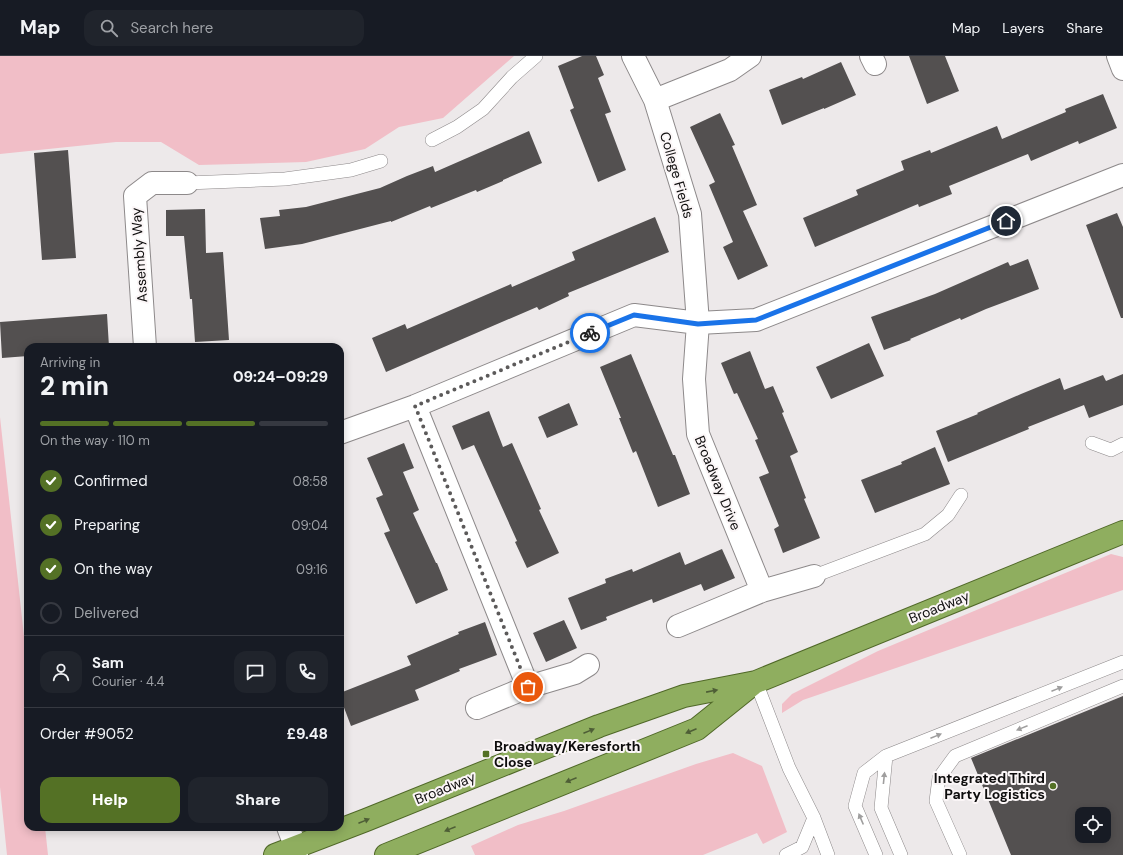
<!DOCTYPE html>
<html lang="en">
<head>
<meta charset="utf-8">
<style>
	:root { --surface:#171b24; --page:#20242c; --text:#f1f3f6; --muted:#9ea1a6; --line:#363941; --accent:#547125 }
	body { margin:0; font-family:"DM Sans",sans-serif; background:var(--page); color:var(--text); height:100vh; display:flex; flex-direction:column; font-size:15px; white-space:nowrap }
	* { box-sizing:border-box; margin:0 }
	p { font-size:13px; color:var(--muted) }
	.icon { flex:none; width:22px; height:22px; fill:none; stroke:currentColor; stroke-width:2; stroke-linecap:round; stroke-linejoin:round }
	.map { position:relative; flex:1; overflow:hidden }
	.panel { position:absolute; left:24px; top:287px; width:320px; height:488px; display:flex; flex-direction:column; background:var(--surface); border-radius:12px; box-shadow:0 2px 10px #0003 }
	.panel>* { flex:none }
	.fabs { position:absolute; left:1075px; top:751px; display:grid; gap:8px }
	.fabs a { display:grid; place-items:center; width:36px; height:36px; border-radius:8px; background:var(--surface); box-shadow:0 2px 10px #0003; font-size:20px }
	.pin { position:absolute; display:grid; place-items:center; width:34px; height:34px; color:#fff; margin:-17px; border:2px solid #fff; border-radius:50%; box-shadow:0 1px 4px #0007 }
	.courier { position:absolute; display:grid; place-items:center; width:40px; height:40px; margin:-20px; border:3px solid #1a73e8; border-radius:50%; background:#fff; color:#222; box-shadow:0 1px 5px #0007 }
	.head em { font-style:normal; font-weight:800 }
	.head div { display:flex; flex-direction:column-reverse }
	.head { display:flex; align-items:center; justify-content:space-between; height:68px; padding:0 16px }
	h1 { font-size:26px; font-weight:800; line-height:30px }
	.bar { display:grid; grid-template-columns:repeat(4,1fr); gap:6px 4px; align-content:center; height:48px; padding:0 16px }
	.bar i { height:5px; border-radius:3px; background:var(--line) }
	.bar .active { background:var(--accent) }
	.bar p { grid-column:span 4 }
	.line { display:flex; align-items:center; gap:10px; padding:0 16px; border-top:1px solid var(--line) }
	.line div { flex:1 }
	.round { display:grid; place-items:center; flex:none; width:42px; height:42px; border-radius:12px; background:var(--page) }
	ol { padding:0 16px; list-style:none }
	li { display:flex; align-items:center; gap:12px; height:44px }
	li p { margin-inline-start:auto }
	li .icon { padding:4px; border-radius:50%; background:var(--accent); color:#fff; stroke-width:4 }
	li:last-child { color:var(--muted) }
	li i { width:22px; height:22px; border:2px solid var(--line); border-radius:50% }
	.action { display:flex; gap:8px; margin-top:auto; padding:8px 16px }
	.action a { flex:1; height:46px; border-radius:12px; background:var(--accent); color:#fff; font-size:16px; font-weight:800; line-height:46px; text-align:center }
	.action a+a { background:var(--page); color:var(--text) }
	header { display:flex; align-items:center; gap:24px; box-sizing:border-box; height:56px; padding:0 20px; background:var(--surface); border-bottom:1px solid var(--line) }
	header strong { font-size:19px }
	nav { display:flex; gap:22px; margin-inline-start:auto; font-size:14px }
	.search { width:280px; height:36px; background:var(--page); display:flex; align-items:center; gap:10px; box-sizing:border-box; padding:0 14px; border-radius:12px; color:var(--muted); font-size:15px }
	.map>svg:first-child { display:block }
	.green { fill:#f1bec7 }
	.building { fill:#535050; fill-rule:evenodd }
	.lines { fill:none; stroke-linecap:round; stroke-linejoin:round }
	.service-casing { stroke:#8d898a; stroke-width:14 }
	.minor-casing { stroke:#8d898a; stroke-width:24 }
	.trunk-casing { stroke:#506828; stroke-width:24 }
	.service { stroke:#fff; stroke-width:13 }
	.minor { stroke:#fff; stroke-width:22 }
	.trunk { stroke:#8fae5f; stroke-width:22 }
	.oneway { fill:#9f9e9e }
	.oneway2 { fill:#4e5e36 }
	.done { stroke:#5c5a5a; stroke-width:4; stroke-dasharray:0 7.2 }
	.route { stroke:#1a73e8; stroke-width:5 }
	.poi-dot { fill:#547125; stroke:#fbf6f7; stroke-width:1.5 }
	.labels { text-anchor:middle; dominant-baseline:central; stroke-width:4; stroke-linejoin:round; paint-order:stroke }
	.street-label { font-size:14px; fill:#0e0d0d; stroke:#fbf6f7 }
	.poi-label { font-size:14px; font-weight:bold; fill:#0e0d0d; stroke:#fbf6f7; text-anchor:start }
</style>
</head>
<body>
<header>
<strong>Map</strong>
<div class="search"><svg class="icon" aria-label="search" viewBox="0 0 24 24"><circle cx="10" cy="10" r="6"/><path d="M15 15l6 6"/></svg>Search here</div>
<nav><a>Map</a><a>Layers</a><a>Share</a></nav>
</header>
<div class="map">
<svg width="1123" height="799" viewBox="0 0 1123 799">
	<rect width="100%" height="100%" fill="#ede9ea"/>
	<!-- green -->
	<path class="green" d="M 0,0 L 514,0 L 443,62 L 399,71 L 365,93 L 306,106 L 199,109 L 161,86 L 116,86 L 0,98 Z
		M 0,361 L 28,617 L 28,771 L 45,771 L 48,799 L 7,799 L 0,731 Z
		M 1111,498 L 1123,501 L 1123,534 L 803,644 L 782,657 L 782,648 L 792,638 L 878,595 Z
		M 733,697 L 762,710 L 787,776 L 763,788 L 757,777 L 703,799 L 475,799 L 471,790 L 518,769 L 564,755 L 696,708 Z"/>
	<!-- building -->
	<path class="building" d="M 582,0 L 596,0 L 604,19 L 598,22 L 611,56 L 605,58 L 626,114 L 598,126 L 570,54 L 574,52 L 558,10 Z
		M 909,0 L 945,0 L 959,35 L 927,48 Z
		M 841,6 L 856,39 L 824,53 L 824,52 L 782,69 L 769,34 L 802,21 L 803,23 Z
		M 1103,38 L 1117,72 L 1079,88 L 1078,85 L 1031,105 L 1028,98 L 949,130 L 952,138 L 919,151 L 918,148 L 815,191 L 803,162 L 858,139 L 856,134 L 904,114 L 901,105 L 930,94 L 931,97 L 997,70 L 1002,83 L 1066,56 L 1065,53 Z
		M 720,57 L 735,89 L 732,90 L 757,149 L 743,155 L 768,210 L 738,224 L 723,191 L 733,186 L 709,129 L 715,126 L 690,71 Z
		M 529,75 L 542,107 L 503,124 L 503,125 L 477,136 L 476,134 L 431,152 L 430,150 L 391,166 L 391,165 L 302,188 L 265,193 L 260,162 L 280,160 L 279,154 L 306,151 L 380,132 L 407,120 L 433,110 L 435,116 Z
		M 68,94 L 76,202 L 42,204 L 34,97 Z
		M 205,153 L 206,197 L 223,196 L 229,284 L 195,286 L 192,243 L 190,243 L 184,180 L 166,180 L 166,154 Z
		M 1117,157 L 1123,171 L 1123,262 L 1121,262 L 1086,169 Z
		M 655,161 L 669,196 L 568,237 L 569,240 L 539,254 L 537,251 L 386,316 L 372,282 L 405,268 L 407,273 L 511,228 L 512,231 L 575,204 L 572,196 Z
		M 1028,203 L 1039,233 L 986,253 L 961,264 L 960,262 L 910,283 L 911,284 L 884,294 L 871,261 L 935,238 L 1008,206 L 1010,210 Z
		M 107,258 L 109,291 L 28,291 L 28,300 L 2,302 L 0,266 Z
		M 869,287 L 884,320 L 831,343 L 816,311 Z
		M 750,295 L 765,333 L 773,330 L 784,356 L 782,357 L 798,396 L 790,400 L 806,442 L 804,443 L 820,482 L 783,497 L 774,473 L 779,470 L 759,421 L 769,417 L 755,384 L 758,383 L 737,337 L 734,338 L 721,307 Z
		M 631,298 L 673,399 L 675,399 L 690,438 L 658,451 L 636,395 L 633,397 L 619,362 L 621,362 L 600,311 Z
		M 1123,318 L 1123,349 L 1089,362 L 1084,349 L 1028,371 L 1029,373 L 948,406 L 936,375 L 978,358 L 977,357 L 1021,338 L 1060,322 L 1064,334 L 1103,319 L 1106,325 Z
		M 569,347 L 578,369 L 547,382 L 538,361 Z
		M 489,355 L 503,391 L 512,387 L 541,453 L 539,454 L 559,497 L 527,512 L 515,486 L 517,485 L 474,389 L 462,394 L 452,370 Z
		M 404,387 L 414,412 L 403,416 L 419,454 L 413,457 L 436,507 L 437,507 L 448,534 L 416,548 L 384,477 L 390,475 L 376,442 L 383,439 L 367,402 Z
		M 935,391 L 950,428 L 875,457 L 861,424 L 902,408 L 901,406 Z
		M 722,493 L 735,522 L 704,535 L 701,528 L 653,547 L 652,543 L 606,561 L 607,564 L 581,574 L 568,542 L 606,527 L 605,523 L 632,513 L 633,516 L 680,496 L 685,509 Z
		M 564,564 L 577,592 L 546,606 L 533,577 Z
		M 485,566 L 497,599 L 459,613 L 460,615 L 415,634 L 419,644 L 351,670 L 340,641 L 340,637 L 411,609 L 407,600 L 459,578 L 458,576 Z
		M 1123,640 L 1123,799 L 1011,799 L 971,702 ZM 1082,758 L 1104,758 L 1104,780 L 1082,780 Z"/>
	<g class="lines">
		<!-- service casing -->
		<g class="service-casing">
			<path id="service" d="M 432,84 L 457,71 L 483,53 L 512,21 L 536,0
				M 187,127 L 285,123 L 351,114 L 381,105
				M 1092,387 L 1111,394 L 1123,388
				M 814,520 L 925,478 L 948,459 L 961,439
				M 756,626 L 789,712 L 814,762 L 828,799
				M 886,700 L 881,752 L 901,799
				M 786,799 L 802,791 L 814,762
				M 876,799 L 855,750 L 864,717 L 886,700 L 1123,606
				M 960,799 L 936,745 L 939,722 L 955,700 L 1123,630"/>
		</g>
		<!-- minor casing -->
		<g class="minor-casing">
			<path id="minor" d="M 633,0 L 655,44 L 690,158 L 698,267 L 694,323 L 698,378 L 762,535
				M 871,0 L 875,8
				M 1118,0 L 1123,13
				M 655,44 L 730,14 L 750,0
				M 145,291 L 135,140 L 152,127 L 187,127
				M 415,350 L 528,631
				M 340,377 L 415,350 L 634,259 L 698,267 L 756,264 L 1123,119
				M 678,570 L 762,535 L 814,520
				M 477,652 L 528,631 L 575,617 L 588,609
				M 288,771 L 296,792 L 297,799"/>
		</g>
		<!-- trunk casing -->
		<g class="trunk-casing">
			<path id="trunk" d="M 275,799 L 366,764 L 599,670 L 684,640 L 756,626 L 1123,476
				M 386,799 L 697,673 L 753,628"/>
		</g>
		<!-- service -->
		<use href="#service" class="service"/>
		<!-- minor -->
		<use href="#minor" class="minor"/>
		<!-- trunk -->
		<use href="#trunk" class="trunk"/>
	</g>
	<!-- one-way arrows -->
	<defs><path id="oneway-solid" d="M-6-.8H1V-3.2L6.5 0L1 3.2V.8H-6Z"/></defs>
	<g class="oneway">
		<use href="#oneway-solid" transform="translate(1057 633) rotate(-22)"/>
		<use href="#oneway-solid" transform="translate(1022 672) rotate(158)"/>
		<use href="#oneway-solid" transform="translate(936 680) rotate(-22)"/>
		<use href="#oneway-solid" transform="translate(884 722) rotate(-84)"/>
		<use href="#oneway-solid" transform="translate(861 763) rotate(-113)"/>
	</g>
	<g class="oneway2">
		<use href="#oneway-solid" transform="translate(712 635) rotate(-11)"/>
		<use href="#oneway-solid" transform="translate(589 675) rotate(-22)"/>
		<use href="#oneway-solid" transform="translate(691 675) rotate(157)"/>
		<use href="#oneway-solid" transform="translate(571 724) rotate(158)"/>
		<use href="#oneway-solid" transform="translate(364 765) rotate(-22)"/>
		<use href="#oneway-solid" transform="translate(450 773) rotate(158)"/>
	</g>
	<g class="lines">
		<!-- done -->
		<path class="done" d="M 528,631 L 415,350 L 590,277"/>
		<!-- route -->
		<path class="route" d="M 590,277 L 634,259 L 698,268 L 756,264 L 1006,165"/>
	</g>
	<!-- markers -->
	<g class="poi-dot">
		<rect x="482" y="694" width="8" height="8" rx="2"/>
		<circle cx="1053" cy="730" r="4"/>
	</g>
	<g class="labels">
		<!-- street labels -->
		<g class="street-label">
			<text transform="translate(677 119) rotate(74)">College Fields</text>
			<text transform="translate(139 199) rotate(-94)">Assembly Way</text>
			<text transform="translate(718 427) rotate(68)">Broadway Drive</text>
			<text transform="translate(939 551) rotate(-22)">Broadway</text>
			<text transform="translate(445 732) rotate(-22)">Broadway</text>
		</g>
		<!-- poi labels -->
		<g class="poi-label">
			<text x="494" y="690">Broadway/Keresforth<tspan x="494" dy="16">Close</tspan></text>
			<text x="1045" y="722" text-anchor="end">Integrated Third<tspan x="1045" dy="16">Party Logistics</tspan></text>
		</g>
	</g>
</svg>
<div class="fabs">
<a><svg class="icon" aria-label="locate" viewBox="0 0 24 24"><circle cx="12" cy="12" r="6"/><path d="M12 2v4M12 18v4M2 12h4M18 12h4"/></svg></a>
</div>
<div class="pin" style="left:528px;top:631px;background:#ea580c"><svg class="icon" aria-label="bag" viewBox="0 0 24 24"><path d="M5 8h14l-1 12H6zM9 8a3 3 0 0 1 6 0"/></svg></div>
<div class="pin" style="left:1006px;top:165px;background:#1f2937"><svg class="icon" aria-label="home" viewBox="0 0 24 24"><path d="M3 11l9-7 9 7M6 9v11h12V9"/></svg></div>
<div class="courier" style="left:590px;top:277px"><svg class="icon" aria-label="bike" viewBox="0 0 24 24"><circle cx="6" cy="16" r="4"/><circle cx="18" cy="16" r="4"/><path d="M6 16l4-8h5l3 8M10 8l3 8H6M13 5h3"/></svg></div>
<section class="panel">
<div class="head"><div><h1>2 min</h1><p>Arriving in</p></div><em>09:24–09:29</em></div>
<div class="bar"><i class="active"></i><i class="active"></i><i class="active"></i><i></i><p>On the way · 110 m</p></div>
<ol>
<li><svg class="icon" aria-label="check" viewBox="0 0 24 24"><path d="M5 12l5 5 9-10"/></svg>Confirmed<p>08:58</p></li>
<li><svg class="icon" aria-label="check" viewBox="0 0 24 24"><path d="M5 12l5 5 9-10"/></svg>Preparing<p>09:04</p></li>
<li><svg class="icon" aria-label="check" viewBox="0 0 24 24"><path d="M5 12l5 5 9-10"/></svg>On the way<p>09:16</p></li>
<li><i></i>Delivered</li>
</ol>
<div class="line" style="height:72px"><a class="round"><svg class="icon" aria-label="person" viewBox="0 0 24 24"><circle cx="12" cy="8" r="4"/><path d="M4 21q1-7 8-7t8 7"/></svg></a><div><b>Sam</b><p>Courier · 4.4</p></div><a class="round"><svg class="icon" aria-label="chat" viewBox="0 0 24 24"><path d="M4 5h16v11H9l-5 4z"/></svg></a><a class="round"><svg class="icon" aria-label="phone" viewBox="0 0 24 24"><path d="M5 4h4l2 5-3 2q2 4 5 5l2-3 5 2v4C11 20 4 13 5 4z"/></svg></a></div>
<div class="line" style="height:52px"><div>Order #9052</div><b>£9.48</b></div>
<div class="action"><a>Help</a><a>Share</a></div>
</section>
</div>
</body>
</html>
